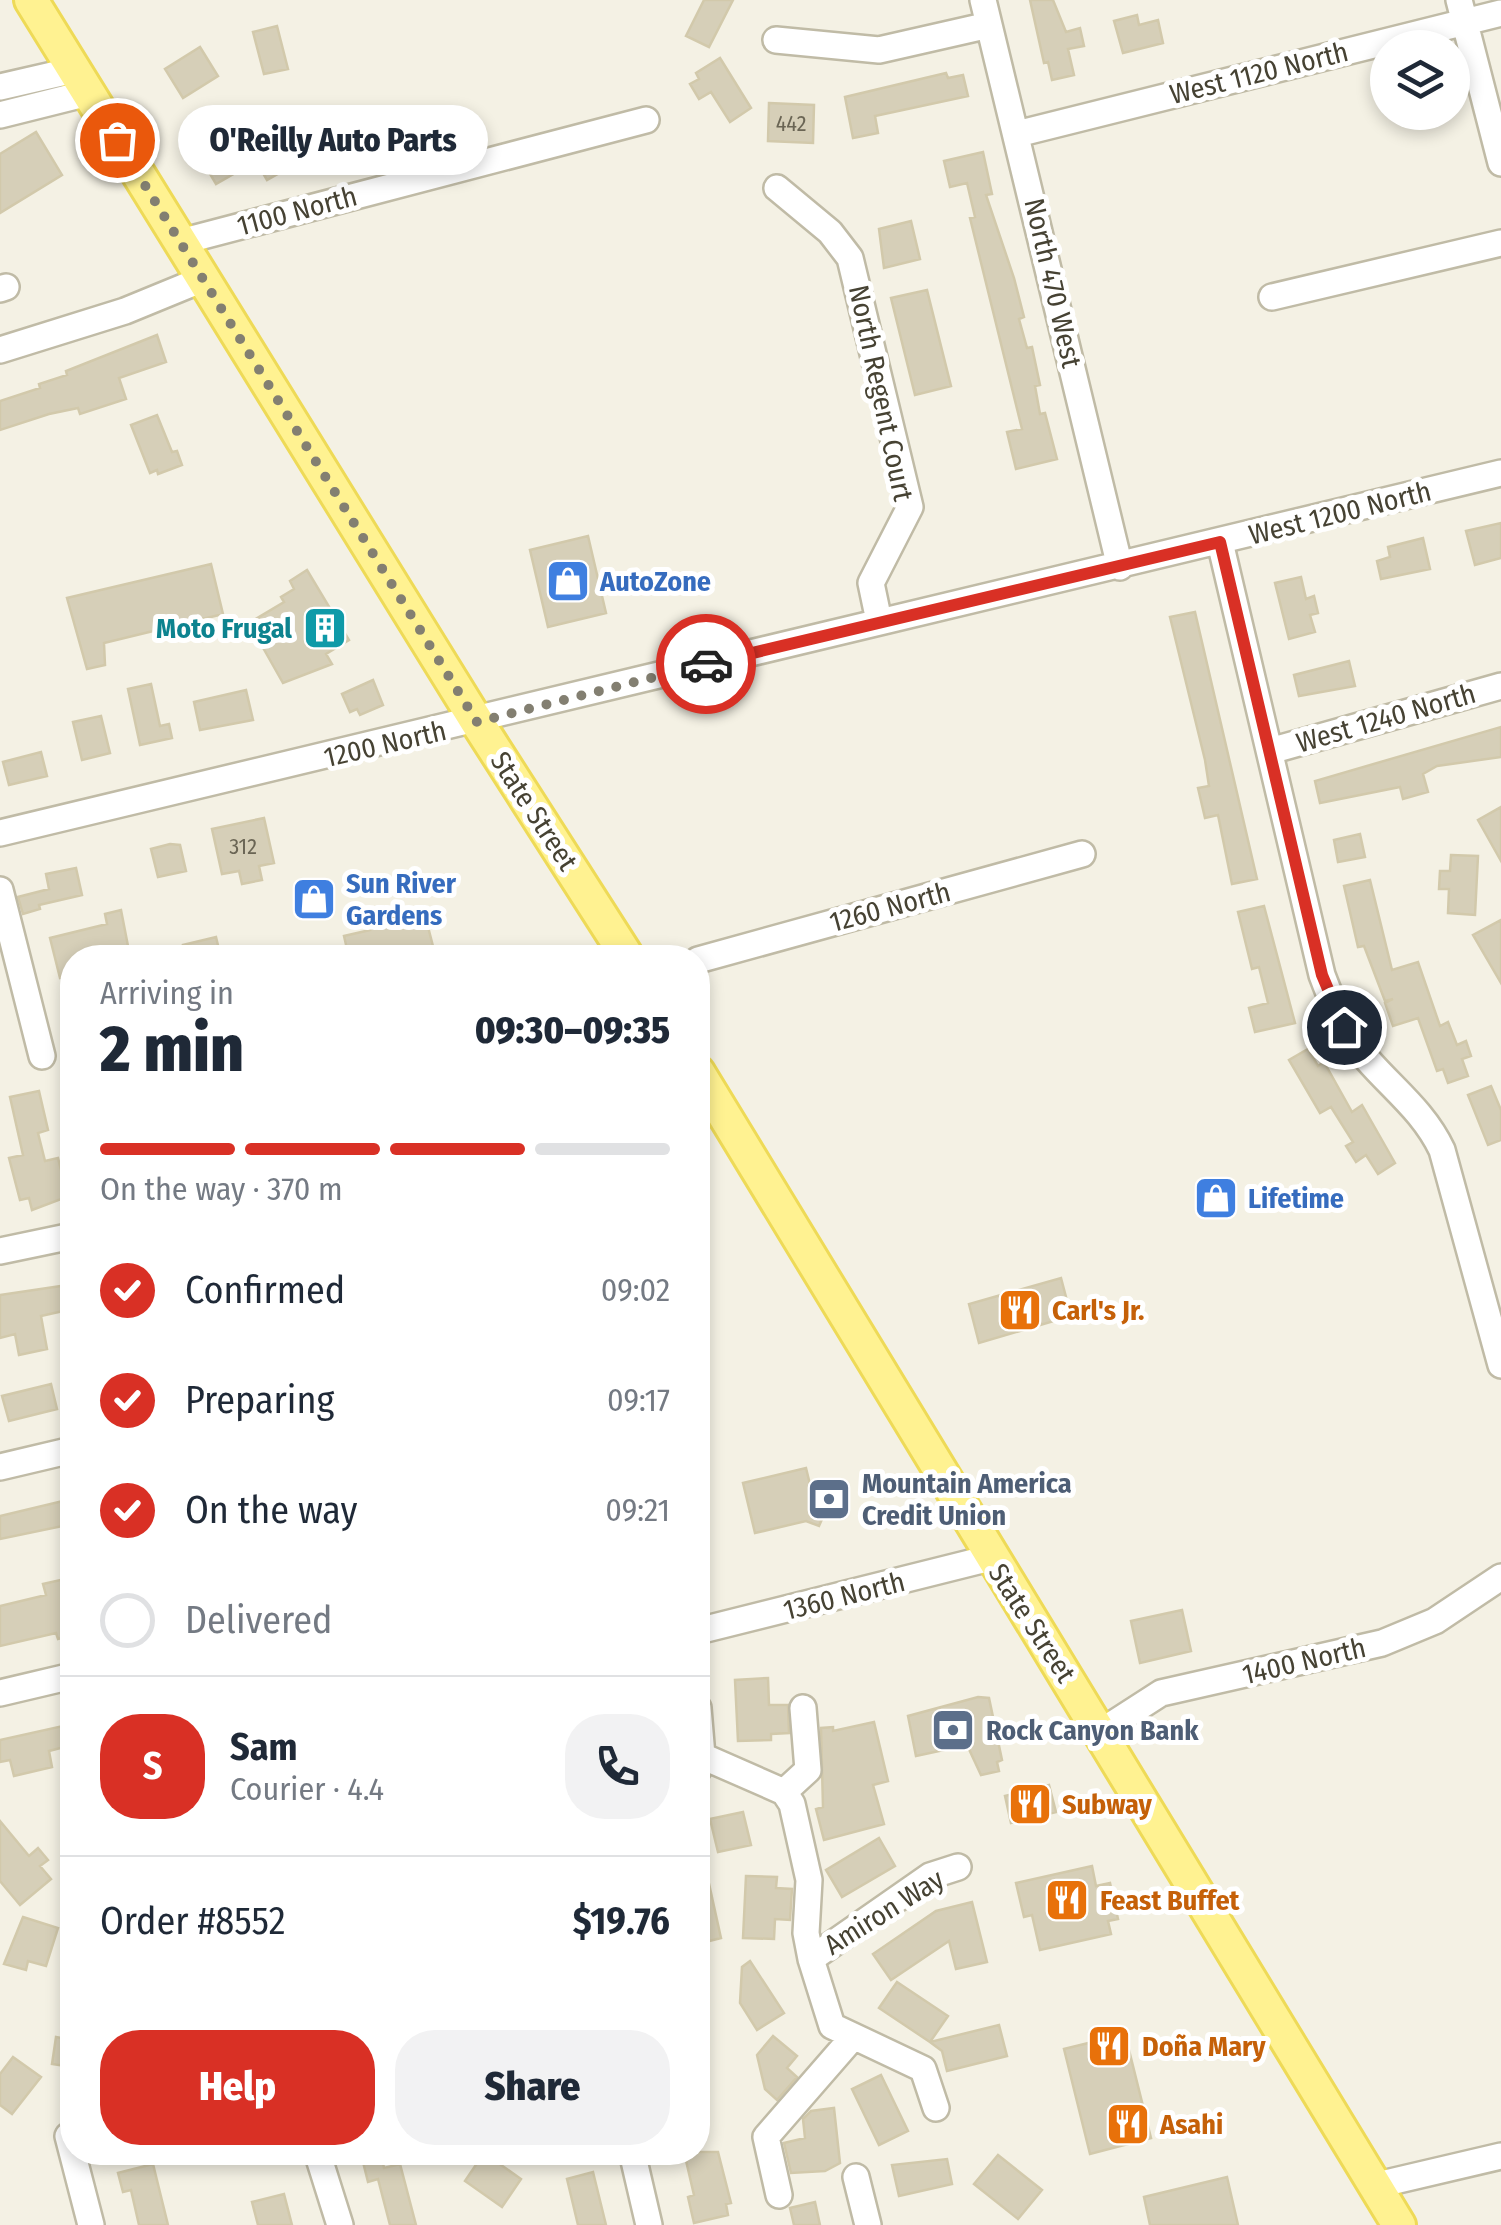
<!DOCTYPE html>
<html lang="en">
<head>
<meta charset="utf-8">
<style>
	:root { --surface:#fff; --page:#f2f2f3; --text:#1f2937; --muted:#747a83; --line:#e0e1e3; --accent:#d93025 }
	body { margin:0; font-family:"Fira Sans Condensed",sans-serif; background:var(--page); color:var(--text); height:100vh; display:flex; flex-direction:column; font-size:38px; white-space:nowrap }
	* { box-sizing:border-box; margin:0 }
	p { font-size:32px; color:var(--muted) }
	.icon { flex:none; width:55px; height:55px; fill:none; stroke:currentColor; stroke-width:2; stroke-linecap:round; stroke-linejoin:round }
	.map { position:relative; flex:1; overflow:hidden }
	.panel { position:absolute; left:60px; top:945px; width:650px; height:1220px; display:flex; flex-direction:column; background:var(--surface); border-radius:40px; box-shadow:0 5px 15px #0003 }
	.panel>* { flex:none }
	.buttons { position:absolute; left:1370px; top:30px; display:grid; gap:20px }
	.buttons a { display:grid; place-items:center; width:100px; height:100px; border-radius:50%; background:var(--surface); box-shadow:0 5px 15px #0003; font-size:50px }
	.pin { position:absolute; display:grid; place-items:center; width:85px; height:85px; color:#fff; margin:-42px; border:5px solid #fff; border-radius:50%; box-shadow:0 2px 10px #0007 }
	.courier { position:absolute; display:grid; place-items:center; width:100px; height:100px; margin:-50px; border:8px solid #d93025; border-radius:50%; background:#fff; color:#222; box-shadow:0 2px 12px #0007 }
	.bubble { position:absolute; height:70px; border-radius:35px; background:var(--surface); box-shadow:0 5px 15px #0003; font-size:32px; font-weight:800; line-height:70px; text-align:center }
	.headline em { font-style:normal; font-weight:800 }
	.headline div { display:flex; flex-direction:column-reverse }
	.headline { display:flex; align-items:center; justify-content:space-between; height:170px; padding:0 40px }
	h1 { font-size:65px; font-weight:800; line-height:75px }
	.bar { display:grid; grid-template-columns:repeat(4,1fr); gap:15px 10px; align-content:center; height:120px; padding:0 40px }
	.bar i { height:12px; border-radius:8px; background:var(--line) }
	.bar .selected { background:var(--accent) }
	.bar p { grid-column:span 4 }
	.line { display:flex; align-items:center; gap:25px; padding:0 40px; border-top:2px solid var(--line) }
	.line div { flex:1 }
	.round { display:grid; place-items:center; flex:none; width:105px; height:105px; border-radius:40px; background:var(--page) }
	ol { padding:0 40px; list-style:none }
	li { display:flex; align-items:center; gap:30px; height:110px }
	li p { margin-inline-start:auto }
	li .icon { padding:10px; border-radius:50%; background:var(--accent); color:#fff; stroke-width:4 }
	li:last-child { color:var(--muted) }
	li i { width:55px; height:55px; border:5px solid var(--line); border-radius:50% }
	.button { display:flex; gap:20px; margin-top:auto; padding:20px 40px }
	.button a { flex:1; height:115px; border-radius:40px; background:var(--accent); color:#fff; font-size:40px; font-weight:800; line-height:115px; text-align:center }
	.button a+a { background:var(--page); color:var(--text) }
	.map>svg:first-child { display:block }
	.building { fill:#d6cfb8; stroke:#d2c9ab; stroke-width:2.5 }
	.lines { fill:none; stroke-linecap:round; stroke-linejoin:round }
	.minor-casing { stroke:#c0bba6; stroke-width:30 }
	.major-casing { stroke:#eeda57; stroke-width:38 }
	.minor { stroke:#fff; stroke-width:25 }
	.major { stroke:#fff291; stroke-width:32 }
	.done { stroke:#837f71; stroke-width:10; stroke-dasharray:0 18 }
	.route { stroke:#d93025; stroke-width:12 }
	.labels { text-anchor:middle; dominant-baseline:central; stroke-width:10; stroke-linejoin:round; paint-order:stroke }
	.number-label { font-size:22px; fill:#6a6554 }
	.street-label { font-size:28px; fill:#464233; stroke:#fff }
	.shop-label { font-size:28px; font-weight:bold; fill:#366cbe; stroke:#fff; text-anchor:start }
	.culture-label { font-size:28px; font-weight:bold; fill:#0d838f; stroke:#fff; text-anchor:end }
	.food-label { font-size:28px; font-weight:bold; fill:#c56008; stroke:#fff; text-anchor:start }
	.service-label { font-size:28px; font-weight:bold; fill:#4e5e75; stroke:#fff; text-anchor:start }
</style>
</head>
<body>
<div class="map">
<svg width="1501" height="2225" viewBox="0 0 1501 2225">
	<rect width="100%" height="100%" fill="#f4f1e4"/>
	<!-- building -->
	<path class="building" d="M 704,0 L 733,0 L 709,47 L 686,36 Z
		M 1030,0 L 1053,0 L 1066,32 L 1080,28 L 1084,46 L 1068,49 L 1074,75 L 1052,80 L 1048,62 L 1044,63 Z
		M 1137,15 L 1139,25 L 1158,20 L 1163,43 L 1123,53 L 1114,21 Z
		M 277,26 L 288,69 L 264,74 L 253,32 Z
		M 200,47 L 218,76 L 183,98 L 165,69 Z
		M 720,58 L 751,108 L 730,122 L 711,92 L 699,99 L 690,84 L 699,79 L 696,73 Z
		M 946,73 L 948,78 L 963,75 L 968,96 L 875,116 L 878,133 L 853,138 L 845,97 Z
		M 769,103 L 814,105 L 813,143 L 768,141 Z
		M 265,110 L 297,163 L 267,180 L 256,161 L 216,184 L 203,162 L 237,142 L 241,124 Z
		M 36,132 L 62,175 L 0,213 L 0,154 Z
		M 983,152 L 992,194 L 986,195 L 1014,278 L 1024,317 L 1019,319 L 1027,348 L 1032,347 L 1040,385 L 1035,386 L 1040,414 L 1045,413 L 1057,459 L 1016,469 L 1007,432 L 1022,429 L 970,218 L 975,217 L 967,183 L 950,187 L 944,161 Z
		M 911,221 L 920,259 L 884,268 L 879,229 Z
		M 927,290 L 951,386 L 915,395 L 891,298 Z
		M 157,335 L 166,362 L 119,378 L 126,399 L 80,414 L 78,408 L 49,414 L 0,430 L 0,401 L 40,388 L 39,384 L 67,375 L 66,371 Z
		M 157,415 L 172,452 L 177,451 L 182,465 L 158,474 L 157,470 L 150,473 L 131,425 Z
		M 1501,523 L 1501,558 L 1475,565 L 1466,531 Z
		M 588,536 L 606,613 L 548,627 L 530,550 Z
		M 1423,538 L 1430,569 L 1381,579 L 1377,561 L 1390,557 L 1388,547 Z
		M 211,564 L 223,614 L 104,643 L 105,665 L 87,669 L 67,598 Z
		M 307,570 L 349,640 L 326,654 L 332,664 L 283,683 L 249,623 L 284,602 L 281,597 L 294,589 L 290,581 Z
		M 1301,577 L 1306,599 L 1314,596 L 1318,613 L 1310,615 L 1315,632 L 1289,639 L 1275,583 Z
		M 1195,612 L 1257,879 L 1232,884 L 1218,815 L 1205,818 L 1198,788 L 1209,786 L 1205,760 L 1170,617 Z
		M 1349,661 L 1355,686 L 1299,696 L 1294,675 Z
		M 373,680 L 383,705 L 360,715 L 357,709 L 350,712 L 342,694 Z
		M 151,684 L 160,726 L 169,724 L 172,738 L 140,745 L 128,689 Z
		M 246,690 L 253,720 L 200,730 L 194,702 Z
		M 101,716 L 110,753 L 82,760 L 73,722 Z
		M 1501,727 L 1501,757 L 1437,766 L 1423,774 L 1428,792 L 1403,799 L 1400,787 L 1320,803 L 1315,781 Z
		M 41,752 L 47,776 L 9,785 L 3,762 Z
		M 1501,807 L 1501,861 L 1478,820 Z
		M 264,818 L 274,863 L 259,866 L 262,880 L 242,884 L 239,871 L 222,874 L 212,829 Z
		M 1360,834 L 1365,857 L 1338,862 L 1334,840 Z
		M 170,844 L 180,845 L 186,871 L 158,877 L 151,849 Z
		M 1451,855 L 1478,856 L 1475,915 L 1448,913 L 1449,889 L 1439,889 L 1440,871 L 1450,871 Z
		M 76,868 L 82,895 L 39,905 L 40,909 L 23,914 L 18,897 L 49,889 L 46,874 Z
		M 1370,880 L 1392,970 L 1418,962 L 1440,1026 L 1448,1022 L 1457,1045 L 1466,1041 L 1471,1056 L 1462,1059 L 1468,1076 L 1448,1083 L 1443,1069 L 1437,1071 L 1418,1018 L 1393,1026 L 1385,1003 L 1393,999 L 1385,1001 L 1364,946 L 1358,947 L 1344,886 Z
		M 1264,906 L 1295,1023 L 1255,1032 L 1249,1008 L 1268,1003 L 1259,967 L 1252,969 L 1238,912 Z
		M 121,910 L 128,946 L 72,958 L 72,975 L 60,978 L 50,938 L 107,924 L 105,914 Z
		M 398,915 L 400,922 L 425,915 L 436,958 L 349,958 L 344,936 L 370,930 L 368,922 Z
		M 1501,920 L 1501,983 L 1473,935 Z
		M 216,937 L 221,958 L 186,958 L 183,945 Z
		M 1308,1049 L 1318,1066 L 1324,1062 L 1352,1112 L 1362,1105 L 1395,1163 L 1378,1174 L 1366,1155 L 1356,1162 L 1346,1146 L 1353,1142 L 1331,1107 L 1320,1113 L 1289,1060 Z
		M 1491,1086 L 1501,1110 L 1501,1140 L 1488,1145 L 1468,1095 Z
		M 39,1091 L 48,1130 L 38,1133 L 45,1161 L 58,1158 L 62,1174 L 72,1171 L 72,1195 L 32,1210 L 29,1198 L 20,1200 L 9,1158 L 23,1155 L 10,1097 Z
		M 1061,1278 L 1071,1316 L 979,1343 L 969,1304 Z
		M 68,1285 L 72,1309 L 41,1316 L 47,1349 L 19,1355 L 15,1334 L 0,1338 L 0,1295 Z
		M 51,1384 L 57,1409 L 9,1421 L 2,1396 Z
		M 806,1468 L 815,1505 L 826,1510 L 819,1526 L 806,1521 L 755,1533 L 743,1483 Z
		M 67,1500 L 72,1524 L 0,1539 L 0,1516 Z
		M 65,1579 L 72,1635 L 58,1639 L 56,1633 L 0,1646 L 0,1606 L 46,1595 L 43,1584 Z
		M 1182,1610 L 1191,1651 L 1140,1663 L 1131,1621 Z
		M 768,1678 L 769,1705 L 788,1705 L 789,1733 L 771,1734 L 771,1740 L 738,1741 L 735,1680 Z
		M 978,1697 L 989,1698 L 1002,1760 L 997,1762 L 999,1771 L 981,1775 L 967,1745 L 916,1756 L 908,1716 Z
		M 874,1722 L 888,1781 L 873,1785 L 884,1824 L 824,1840 L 816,1809 L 823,1807 L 821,1728 L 833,1727 L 833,1731 Z
		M 72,1724 L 72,1745 L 49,1751 L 52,1767 L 14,1776 L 10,1760 L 0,1762 L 0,1740 Z
		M 1049,1785 L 1056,1812 L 1011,1823 L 1005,1796 Z
		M 743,1812 L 751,1845 L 718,1852 L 710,1819 Z
		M 0,1821 L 29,1856 L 38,1848 L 48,1860 L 40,1866 L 51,1879 L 20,1905 L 0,1881 Z
		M 879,1838 L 895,1866 L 842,1897 L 826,1870 Z
		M 704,1861 L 721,1938 L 698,1944 L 698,1862 Z
		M 1092,1866 L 1096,1886 L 1110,1883 L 1118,1919 L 1108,1921 L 1111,1934 L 1040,1950 L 1032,1915 L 1024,1917 L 1016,1883 Z
		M 746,1876 L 777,1877 L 776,1888 L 792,1889 L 790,1920 L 775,1919 L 774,1939 L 743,1938 Z
		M 972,1902 L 987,1962 L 956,1969 L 949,1941 L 891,1980 L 873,1954 L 936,1911 Z
		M 23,1917 L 58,1928 L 46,1966 L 28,1961 L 26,1970 L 4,1964 Z
		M 750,1961 L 784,2013 L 757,2030 L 740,2003 L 742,1967 Z
		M 897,1982 L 948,2016 L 930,2042 L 879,2008 Z
		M 999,2025 L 1007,2056 L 947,2071 L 942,2051 L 930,2042 Z
		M 1125,2034 L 1151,2138 L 1090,2154 L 1064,2049 Z
		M 773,2036 L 797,2056 L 787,2068 L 797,2077 L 777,2100 L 765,2089 L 757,2055 Z
		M 56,2037 L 72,2040 L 72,2067 L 52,2064 Z
		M 13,2057 L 41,2077 L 12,2114 L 0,2105 L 0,2074 Z
		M 881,2075 L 908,2131 L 879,2145 L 852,2089 Z
		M 834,2108 L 840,2163 L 825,2171 L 791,2173 L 784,2143 L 805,2138 L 803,2119 L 811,2111 Z
		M 684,2152 L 718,2152 L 731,2203 L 726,2204 L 728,2215 L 694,2223 L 688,2197 L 694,2195 Z
		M 484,2153 L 521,2179 L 502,2207 L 465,2181 Z
		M 998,2155 L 1042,2190 L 1018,2219 L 974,2184 Z
		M 382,2158 L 384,2168 L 400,2164 L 416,2225 L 390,2225 L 378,2179 L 368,2182 L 363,2162 Z
		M 947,2159 L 952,2184 L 899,2196 L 892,2165 Z
		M 153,2164 L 168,2225 L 139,2225 L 131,2190 L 123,2192 L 118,2173 Z
		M 593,2172 L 606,2225 L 578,2225 L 567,2179 Z
		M 1227,2177 L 1238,2225 L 1150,2225 L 1144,2197 Z
		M 284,2194 L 292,2225 L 258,2225 L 252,2202 Z
		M 815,2202 L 820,2225 L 794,2225 L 790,2208 Z"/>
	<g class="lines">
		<!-- minor casing -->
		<g class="minor-casing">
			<path id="minor" d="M 983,0 L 1120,567
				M 1459,0 L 1501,163
				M 776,40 L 879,50 L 989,25
				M 0,87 L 74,70
				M 0,115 L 88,93
				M 1017,134 L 1501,13
				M 777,188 L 830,232 L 850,258 L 910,507 L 871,583 L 879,621
				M 180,242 L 646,120
				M 0,289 L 6,287
				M 1272,297 L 1501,243
				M 0,350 L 125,311 L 203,279
				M 1220,542 L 1322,975 C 1333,1005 1346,1034 1367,1059 C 1394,1090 1424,1112 1442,1150 L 1501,1365
				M 1270,751 L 1501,686
				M 0,833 L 1501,473
				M 0,890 L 42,1056
				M 698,960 L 1082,854
				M 0,1251 L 72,1236
				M 0,1467 L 72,1450
				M 698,1631 L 990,1558
				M 0,1693 L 72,1676
				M 698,1708 L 702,1756 L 698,1770
				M 1102,1731 L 1161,1693 L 1382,1643 L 1435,1621 L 1501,1577
				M 702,1756 L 784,1792 L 792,1804 L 809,1880 L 806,1933 L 811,1959 L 832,2026 L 923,2069 L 936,2108
				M 784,1792 L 808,1770 L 803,1708
				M 811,1959 L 930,1876 L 958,1867
				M 68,2136 L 91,2225
				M 317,2152 L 340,2225
				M 632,2152 L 649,2225
				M 856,2177 L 868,2225
				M 1373,2186 L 1501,2156
				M 779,2195 L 766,2137 L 853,2037"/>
		</g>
		<!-- major casing -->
		<g class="major-casing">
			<path id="major" d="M 31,0 L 477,722 L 628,958
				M 698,1072 L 1399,2225"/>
		</g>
		<!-- minor -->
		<use href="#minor" class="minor"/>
		<!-- major -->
		<use href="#major" class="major"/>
	</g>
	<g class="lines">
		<!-- done -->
		<path class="done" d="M 117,140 L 477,722 L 706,664"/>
		<!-- route -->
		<path class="route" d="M 706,664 L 1220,542 L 1322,975 L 1344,1027"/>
	</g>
	<!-- icons -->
	<defs>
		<g id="shop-square" transform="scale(2.25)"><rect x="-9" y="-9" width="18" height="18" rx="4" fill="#3f7fe0" stroke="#fff"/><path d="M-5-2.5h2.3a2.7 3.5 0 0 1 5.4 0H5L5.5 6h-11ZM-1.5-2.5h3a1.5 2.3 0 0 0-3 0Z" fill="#fff"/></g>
		<g id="building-square" transform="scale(2.25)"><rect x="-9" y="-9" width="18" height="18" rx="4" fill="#0f9aa8" stroke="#fff"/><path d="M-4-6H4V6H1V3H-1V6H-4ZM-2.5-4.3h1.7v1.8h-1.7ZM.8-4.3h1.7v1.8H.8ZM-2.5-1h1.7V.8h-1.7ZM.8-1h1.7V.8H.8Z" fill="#fff"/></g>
		<g id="restaurant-square" transform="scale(2.25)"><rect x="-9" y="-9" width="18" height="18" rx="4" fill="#e8710a" stroke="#fff"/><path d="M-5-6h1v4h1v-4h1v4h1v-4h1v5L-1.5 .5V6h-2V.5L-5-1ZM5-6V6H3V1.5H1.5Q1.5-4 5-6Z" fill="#fff"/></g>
		<g id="bank-square" transform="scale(2.25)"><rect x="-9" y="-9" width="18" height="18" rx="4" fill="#5c6f8a" stroke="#fff"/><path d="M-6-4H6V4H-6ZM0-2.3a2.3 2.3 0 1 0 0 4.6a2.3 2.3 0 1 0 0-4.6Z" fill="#fff"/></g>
	</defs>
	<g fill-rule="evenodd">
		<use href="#shop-square" x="568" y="581"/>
		<use href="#building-square" x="325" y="628"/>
		<use href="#shop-square" x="314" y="899"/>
		<use href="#shop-square" x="1216" y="1198"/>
		<use href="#restaurant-square" x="1020" y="1310"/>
		<use href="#bank-square" x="829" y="1499"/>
		<use href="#bank-square" x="953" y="1730"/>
		<use href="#restaurant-square" x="1030" y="1804"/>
		<use href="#restaurant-square" x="1067" y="1900"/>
		<use href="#restaurant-square" x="1109" y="2046"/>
		<use href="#restaurant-square" x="1128" y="2124"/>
	</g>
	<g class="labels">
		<!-- number labels -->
		<g class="number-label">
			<text x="791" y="123">442</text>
			<text x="243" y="846">312</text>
		</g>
		<!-- street labels -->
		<g class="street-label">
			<text transform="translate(1259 73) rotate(-14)">West 1120 North</text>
			<text transform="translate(297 211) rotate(-15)">1100 North</text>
			<text transform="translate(1053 283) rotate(77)">North 470 West</text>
			<text transform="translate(881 393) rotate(78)">North Regent Court</text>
			<text transform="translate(1340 513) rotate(-14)">West 1200 North</text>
			<text transform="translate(1386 718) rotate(-16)">West 1240 North</text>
			<text transform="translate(385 744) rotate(-13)">1200 North</text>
			<text transform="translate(534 811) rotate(57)">State Street</text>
			<text transform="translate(890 907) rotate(-15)">1260 North</text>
			<text transform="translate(844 1596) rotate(-14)">1360 North</text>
			<text transform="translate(1032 1623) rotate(57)">State Street</text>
			<text transform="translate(1304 1661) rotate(-13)">1400 North</text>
			<text transform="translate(884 1912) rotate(-32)">Amiron Way</text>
		</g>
		<!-- shop labels -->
		<g class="shop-label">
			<text x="600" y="581">AutoZone</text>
			<text x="346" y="883">Sun River<tspan x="346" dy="32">Gardens</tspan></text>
			<text x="1248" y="1198">Lifetime</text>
		</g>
		<!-- culture labels -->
		<g class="culture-label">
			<text x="292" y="628">Moto Frugal</text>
		</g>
		<!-- food labels -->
		<g class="food-label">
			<text x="1052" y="1310">Carl's Jr.</text>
			<text x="1062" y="1804">Subway</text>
			<text x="1100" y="1900">Feast Buffet</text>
			<text x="1142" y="2046">Doña Mary</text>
			<text x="1160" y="2124">Asahi</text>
		</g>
		<!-- service labels -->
		<g class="service-label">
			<text x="862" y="1483">Mountain America<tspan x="862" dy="32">Credit Union</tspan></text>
			<text x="986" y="1730">Rock Canyon Bank</text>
		</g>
	</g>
</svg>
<div class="buttons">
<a><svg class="icon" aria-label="layers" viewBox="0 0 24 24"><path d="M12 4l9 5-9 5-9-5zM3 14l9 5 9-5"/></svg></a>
</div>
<div class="pin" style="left:117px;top:140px;background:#ea580c"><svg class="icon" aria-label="bag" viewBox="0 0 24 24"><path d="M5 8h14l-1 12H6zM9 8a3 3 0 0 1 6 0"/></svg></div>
<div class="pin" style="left:1344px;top:1027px;background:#1f2937"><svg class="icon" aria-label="home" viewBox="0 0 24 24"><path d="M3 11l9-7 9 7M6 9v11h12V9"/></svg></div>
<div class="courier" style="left:706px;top:664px"><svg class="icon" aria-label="car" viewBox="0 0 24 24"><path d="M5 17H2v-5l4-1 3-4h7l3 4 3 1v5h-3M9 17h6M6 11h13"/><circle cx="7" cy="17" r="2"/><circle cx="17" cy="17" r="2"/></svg></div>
<div class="bubble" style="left:178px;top:105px;width:310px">O'Reilly Auto Parts</div>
<section class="panel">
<div class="headline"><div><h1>2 min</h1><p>Arriving in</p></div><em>09:30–09:35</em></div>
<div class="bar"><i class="selected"></i><i class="selected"></i><i class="selected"></i><i></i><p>On the way · 370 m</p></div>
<ol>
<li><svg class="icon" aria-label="check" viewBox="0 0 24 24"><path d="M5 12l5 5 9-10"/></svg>Confirmed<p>09:02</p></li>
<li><svg class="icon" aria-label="check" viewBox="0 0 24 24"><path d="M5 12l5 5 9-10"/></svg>Preparing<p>09:17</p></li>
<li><svg class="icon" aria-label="check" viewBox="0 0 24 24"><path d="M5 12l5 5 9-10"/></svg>On the way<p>09:21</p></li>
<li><i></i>Delivered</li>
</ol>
<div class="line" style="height:180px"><b class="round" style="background:var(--accent);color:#fff">S</b><div><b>Sam</b><p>Courier · 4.4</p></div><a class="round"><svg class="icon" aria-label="phone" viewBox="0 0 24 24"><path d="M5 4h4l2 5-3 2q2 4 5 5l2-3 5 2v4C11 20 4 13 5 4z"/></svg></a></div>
<div class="line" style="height:130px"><div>Order #8552</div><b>$19.76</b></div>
<div class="button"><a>Help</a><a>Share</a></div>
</section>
</div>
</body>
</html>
